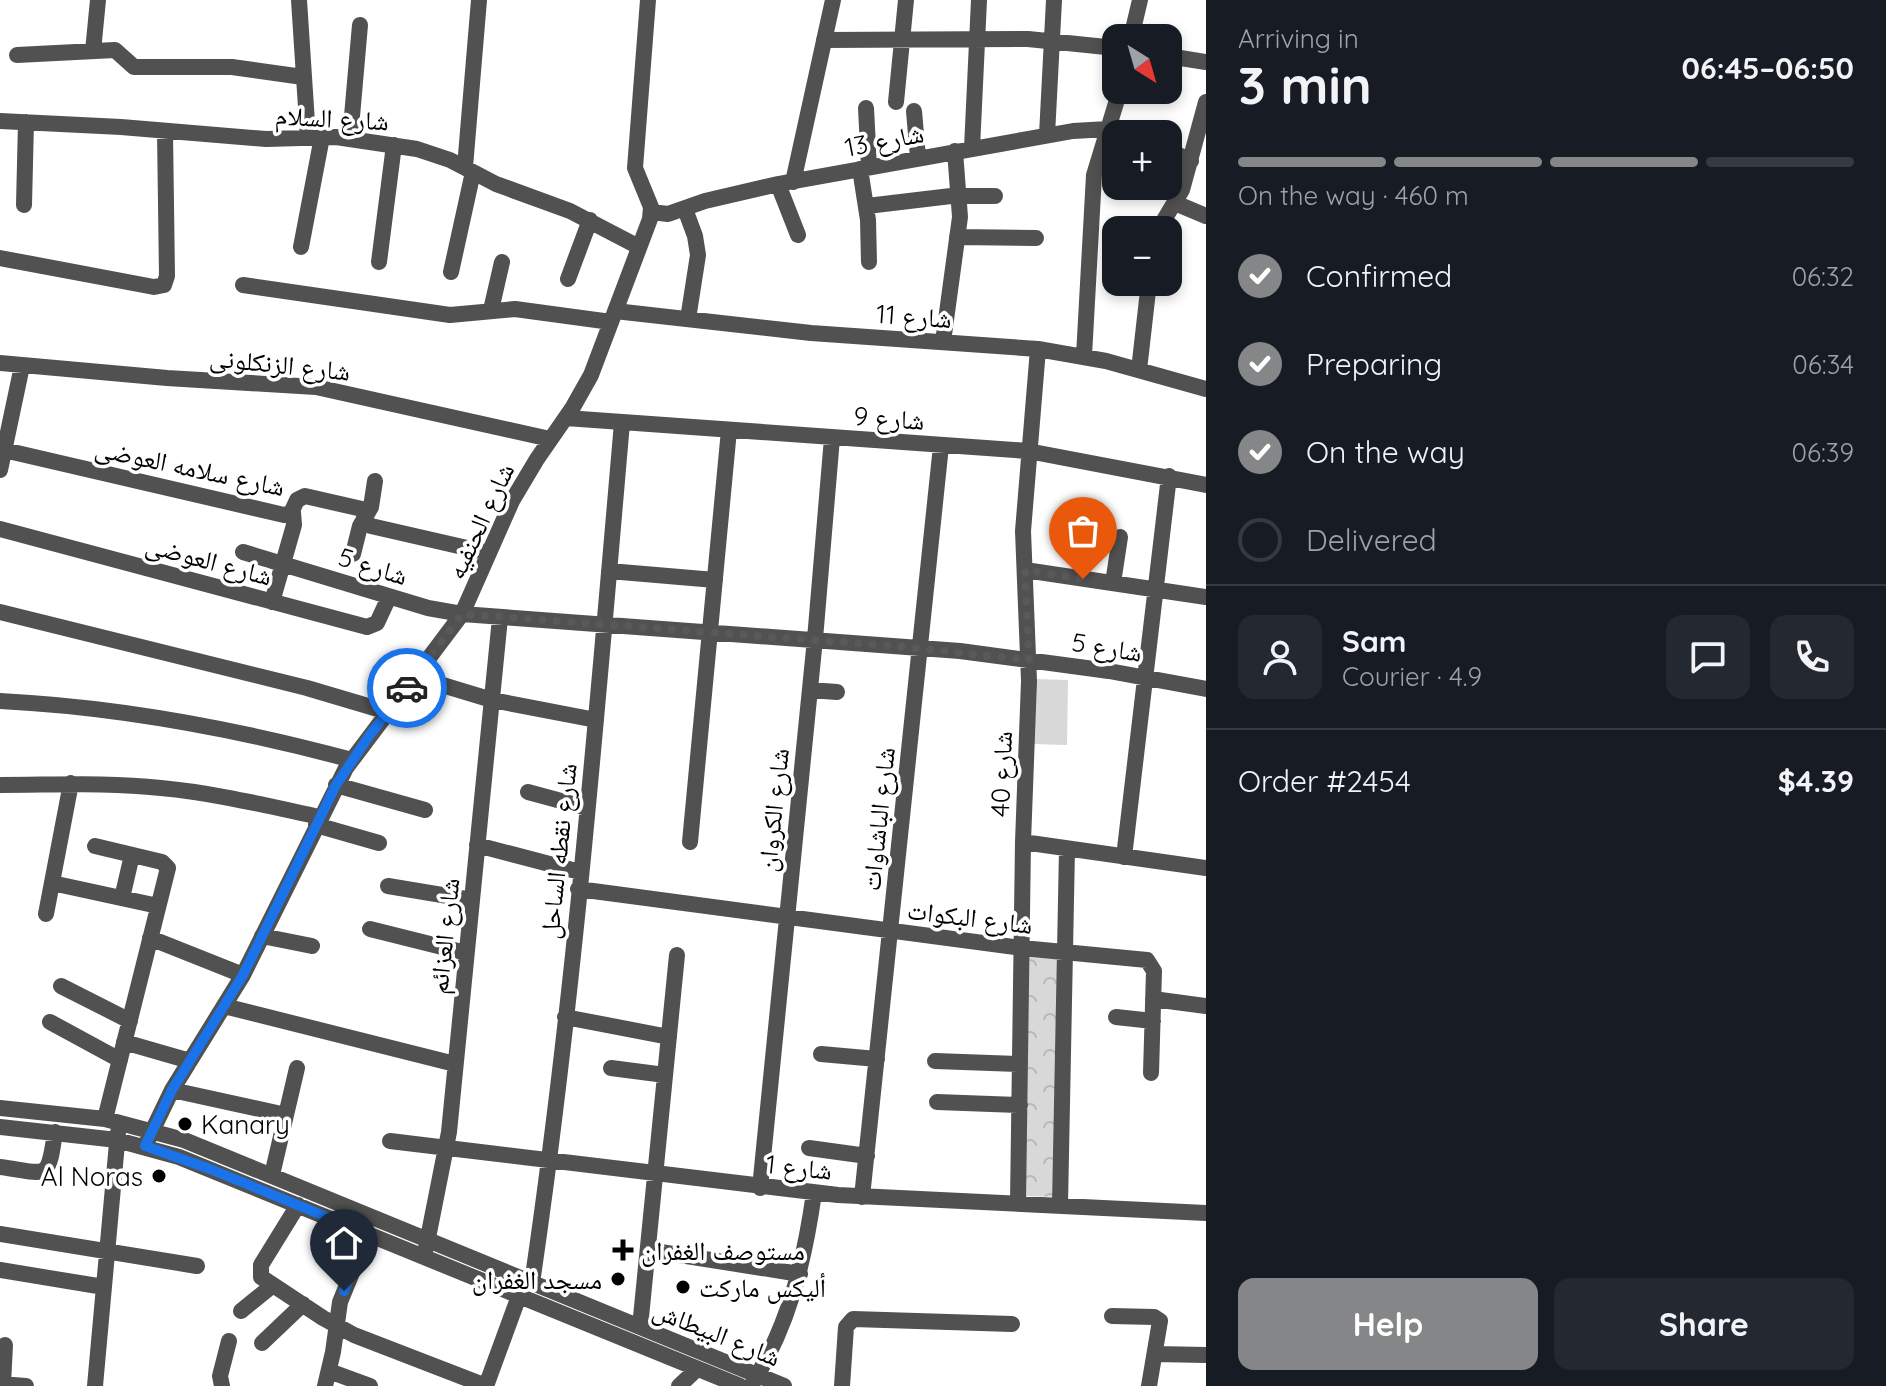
<!DOCTYPE html>
<html lang="en">
<head>
<meta charset="utf-8">
<style>
	:root { --surface:#171b24; --page:#242831; --text:#f1f3f6; --muted:#9ea1a6; --line:#363941; --accent:#858687 }
	body { margin:0; font-family:Quicksand,"Noto Naskh Arabic",sans-serif; background:var(--page); color:var(--text); height:100vh; display:flex; flex-direction:column; font-size:30px; white-space:nowrap }
	* { box-sizing:border-box; margin:0 }
	p { font-size:26px; color:var(--muted) }
	.icon { flex:none; width:44px; height:44px; fill:none; stroke:currentColor; stroke-width:2; stroke-linecap:round; stroke-linejoin:round }
	.map { position:relative; flex:1; overflow:hidden }
	.panel { display:flex; flex-direction:column; background:var(--surface); width:680px }
	.panel>* { flex:none }
	.needle { width:52px; rotate:143deg }
	.buttons { position:absolute; left:1102px; top:24px; display:grid; gap:16px }
	.buttons a { display:grid; place-items:center; width:80px; height:80px; border-radius:16px; background:var(--surface); box-shadow:0 4px 12px #0003; font-size:40px }
	.pin { position:absolute; display:grid; place-items:center; width:68px; height:68px; color:#fff; margin:-82px -34px; border-radius:50% 50% 50% 0; rotate:-45deg; box-shadow:0 0 8px #0007 }
	.pin .icon { rotate:45deg }
	.courier { position:absolute; display:grid; place-items:center; width:80px; height:80px; margin:-40px; border:6px solid #1a73e8; border-radius:50%; background:#fff; color:#222; box-shadow:0 2px 10px #0007 }
	.summary em { font-style:normal; font-weight:700 }
	.summary div { display:flex; flex-direction:column-reverse }
	.summary { display:flex; align-items:center; justify-content:space-between; height:136px; padding:0 32px }
	h1 { font-size:52px; font-weight:700; line-height:60px }
	.bar { display:grid; grid-template-columns:repeat(4,1fr); gap:12px 8px; align-content:center; height:96px; padding:0 32px }
	.bar i { height:10px; border-radius:6px; background:var(--line) }
	.bar .active { background:var(--accent) }
	.bar p { grid-column:span 4 }
	.line { display:flex; align-items:center; gap:20px; padding:0 32px; border-top:2px solid var(--line) }
	.line div { flex:1 }
	.round { display:grid; place-items:center; flex:none; width:84px; height:84px; border-radius:16px; background:var(--page) }
	ol { padding:0 32px; list-style:none }
	li { display:flex; align-items:center; gap:24px; height:88px }
	li p { margin-inline-start:auto }
	li .icon { padding:8px; border-radius:50%; background:var(--accent); color:#fff; stroke-width:4 }
	li:last-child { color:var(--muted) }
	li i { width:44px; height:44px; border:4px solid var(--line); border-radius:50% }
	.cta { display:flex; gap:16px; margin-top:auto; padding:16px 32px }
	.cta a { flex:1; height:92px; border-radius:16px; background:var(--accent); color:#fff; font-size:32px; font-weight:700; line-height:92px; text-align:center }
	.cta a+a { background:var(--page); color:var(--text) }
	main { display:flex; flex:1; min-height:0 }
	.map>svg:first-child { display:block }
	.park { fill:url(#park-crowns) }
	.pitch { fill:#d8d8d8 }
	.lines { fill:none; stroke-linecap:round; stroke-linejoin:round }
	.minor { stroke:#515151; stroke-width:16 }
	.done { stroke:#595959; stroke-width:8; stroke-dasharray:0 14.4 }
	.route { stroke:#1a73e8; stroke-width:10 }
	.poi-dot { fill:#000; stroke:#fff; stroke-width:3 }
	.labels { text-anchor:middle; dominant-baseline:central; stroke-width:7; stroke-linejoin:round; paint-order:stroke }
	.street-label { font-size:26px; fill:#000; stroke:#fff }
	.poi-label { font-size:26px; fill:#000; stroke:#fff; text-anchor:start }
</style>
</head>
<body>
<main>
<div class="map">
<svg width="1206" height="1386" viewBox="0 0 1206 1386">
	<defs>
		<pattern id="park-crowns" width="20" height="18" patternUnits="userSpaceOnUse" patternTransform="scale(2)"><rect width="20" height="18" fill="#d8d8d8"/><path d="M2 6a3 3 0 1 1 6 0M12 15a3 3 0 1 1 6 0" fill="none" stroke="#b8b8b8"/></pattern>
	</defs>
	<rect width="100%" height="100%" fill="#fff"/>
	<!-- park -->
	<path class="park" d="M 1025,955 L 1060,959 L 1056,1197 L 1022,1196 Z"/>
	<!-- pitch -->
	<path class="pitch" d="M 1035,679 L 1068,680 L 1067,745 L 1034,744 Z"/>
	<g class="lines">
		<!-- minor -->
		<path class="minor" d="M 299,0 L 308,138
			M 1131,38 L 1140,0
			M 824,40 L 1028,39 L 1116,48
			M 93,51 L 98,0
			M 17,55 L 115,50 L 134,67 L 232,67 L 303,77
			M 1168,56 L 1206,62
			M 896,102 L 906,0
			M 866,108 L 869,167
			M 914,111 L 918,158
			M 0,121 L 121,127 L 266,139 L 336,137 L 417,149 L 450,160 L 496,184 L 570,211 L 639,247
			M 1047,135 L 1054,0
			M 350,139 L 360,25
			M 972,148 L 979,0
			M 1168,150 L 1191,161
			M 465,167 L 479,0
			M 860,169 L 868,220 L 869,262
			M 793,182 L 833,0
			M 778,184 L 798,235
			M 1175,203 L 1206,216
			M 24,205 L 26,122
			M 867,206 L 951,196 L 995,196
			M 685,209 L 695,236 L 698,255 L 688,319
			M 651,212 L 668,214 L 705,201 L 778,184 L 1073,131 L 1108,129 L 1130,134
			M 1158,230 L 1182,190 L 1206,102
			M 957,237 L 1036,238
			M 301,247 L 322,137
			M 0,258 L 154,287 L 164,285 L 167,276 L 165,132
			M 379,262 L 394,145
			M 451,272 L 473,172
			M 568,279 L 590,220
			M 243,285 L 450,315 L 515,309 L 611,322
			M 491,310 L 502,262
			M 615,311 L 811,333 L 1038,349 L 1106,361 L 1206,389
			M 943,342 L 960,217 L 955,151
			M 1084,356 L 1094,175 L 1120,90
			M 0,363 L 167,378 L 316,387 L 550,439
			M 1139,370 L 1149,282
			M 566,418 L 1028,451 L 1206,485
			M 0,449 L 284,515 L 291,513 L 297,500 L 305,496 L 362,509 L 367,523 L 371,526 L 489,553
			M 0,470 L 22,366
			M 0,529 L 367,627 L 377,623 L 389,597
			M 243,552 L 428,608 L 462,614 L 960,651 L 1109,671 L 1206,689
			M 353,554 L 360,526 L 371,507 L 375,481
			M 1025,570 L 1206,597
			M 609,571 L 715,580
			M 1113,583 L 1120,537
			M 272,602 L 294,525 L 293,512
			M 0,612 L 307,688 L 388,712
			M 416,677 L 492,700 L 596,720
			M 810,690 L 837,692
			M 0,701 C 119,707 237,729 352,760
			M 0,785 C 54,785 107,782 161,788 C 215,793 268,806 320,817
			M 336,785 L 425,810
			M 528,792 L 587,808
			M 316,825 L 379,843
			M 690,842 L 729,430
			M 1023,842 L 1206,868
			M 477,845 L 580,872
			M 95,846 L 162,862 L 168,868 L 105,1119
			M 1124,857 L 1169,476
			M 52,883 L 158,906
			M 388,886 L 472,900
			M 578,889 L 1022,948 L 1147,960 L 1154,971 L 1151,1073
			M 122,898 L 132,855
			M 46,914 L 71,783
			M 370,929 L 466,953
			M 262,936 L 312,946
			M 150,938 L 243,975
			M 61,986 L 130,1021
			M 1153,999 L 1206,1006
			M 224,1006 L 455,1064
			M 565,1017 L 669,1037
			M 1116,1017 L 1153,1021
			M 50,1022 L 120,1060
			M 124,1042 L 190,1061
			M 821,1054 L 877,1059
			M 935,1061 L 1020,1064
			M 611,1068 L 665,1075
			M 172,1090 L 286,1115
			M 937,1102 L 1020,1105
			M 0,1108 L 105,1119 L 184,1140 L 784,1386
			M 0,1127 L 117,1140 L 179,1157 L 740,1386
			M 390,1141 L 838,1195 L 1206,1213
			M 145,1146 L 172,1090 L 243,975 L 346,768 L 462,614 L 512,501 L 537,459 L 573,407 L 591,375 L 650,219 L 651,207 L 635,168 L 648,0
			M 809,1148 L 867,1156
			M 0,1167 C 47,1173 48,1183 55,1132
			M 272,1175 L 297,1068
			M 760,1188 L 815,639 L 832,438
			M 862,1197 L 941,446
			M 1018,1202 L 1023,842 L 1029,681 L 1023,531 L 1038,349
			M 298,1205 L 261,1265 L 261,1277 L 323,1318 L 354,1335 L 486,1386
			M 1060,1205 L 1067,849
			M 0,1234 L 197,1266
			M 426,1248 L 449,1132 L 500,618
			M 648,1250 L 800,1274
			M 0,1270 L 104,1287
			M 532,1283 C 574,998 597,710 622,423
			M 241,1311 L 273,1285
			M 1112,1316 L 1154,1317 L 1160,1321 L 1149,1386
			M 640,1327 L 677,955
			M 262,1343 L 303,1304
			M 1155,1354 L 1206,1355
			M 329,1371 L 370,1386
			M 0,1384 L 26,1386
			M 3,1384 L 5,1345
			M 95,1386 L 118,1132
			M 222,1386 L 220,1376 L 229,1341
			M 325,1386 L 333,1352 L 340,1302 L 368,1234
			M 486,1386 L 519,1296
			M 679,1386 L 697,1369
			M 751,1386 C 789,1325 804,1263 814,1193
			M 842,1386 L 846,1327 L 853,1319 L 1012,1324"/>
	</g>
	<g class="lines">
		<!-- done -->
		<path class="done" d="M 407,688 L 462,614 L 894,646 L 1029,660 L 1025,570 L 1083,579"/>
		<!-- route -->
		<path class="route" d="M 344,1291 L 368,1234 L 210,1169 L 145,1146 L 172,1090 L 243,975 L 336,785 L 369,736 L 407,688"/>
	</g>
	<!-- markers -->
	<g class="poi-dot">
		<circle cx="185" cy="1124" r="8"/>
		<circle cx="159" cy="1176" r="8"/>
		<path d="M619 1238h8v8h8v8h-8v8h-8v-8h-8v-8h8z"/>
		<circle cx="618" cy="1279" r="8"/>
		<circle cx="683" cy="1287" r="8"/>
	</g>
	<g class="labels">
		<!-- street labels -->
		<g class="street-label">
			<text transform="translate(332 118) rotate(3)">شارع السلام</text>
			<text transform="translate(884 140) rotate(-11)">شارع 13</text>
			<text transform="translate(914 316) rotate(4)">شارع 11</text>
			<text transform="translate(280 364) rotate(6)">شارع الزنكلونى</text>
			<text transform="translate(889 418) rotate(4)">شارع 9</text>
			<text transform="translate(190 467) rotate(12)">شارع سلامه العوضى</text>
			<text transform="translate(480 521) rotate(-65)">شارع الحنفيه</text>
			<text transform="translate(209 560) rotate(15)">شارع العوضى</text>
			<text transform="translate(373 566) rotate(17)">شارع 5</text>
			<text transform="translate(1107 647) rotate(9)">شارع 5</text>
			<text transform="translate(1001 774) rotate(-88)">شارع 40</text>
			<text transform="translate(773 810) rotate(-84)">شارع الكروان</text>
			<text transform="translate(878 819) rotate(-84)">شارع الباشاوات</text>
			<text transform="translate(558 851) rotate(-84)">شارع نقطه الساحل</text>
			<text transform="translate(970 917) rotate(7)">شارع البكوات</text>
			<text transform="translate(444 936) rotate(-84)">شارع العزائم</text>
			<text transform="translate(799 1167) rotate(6)">شارع 1</text>
			<text transform="translate(717 1333) rotate(22)">شارع البيطاش</text>
		</g>
		<!-- poi labels -->
		<g class="poi-label">
			<text x="201" y="1124">Kanary</text>
			<text x="143" y="1176" text-anchor="end">Al Noras</text>
			<text x="641" y="1250">مستوصف الغفران</text>
			<text x="602" y="1279" text-anchor="end">مسجد الغفران</text>
			<text x="699" y="1287">أليكس ماركت</text>
		</g>
	</g>
</svg>
<div class="buttons">
<a><svg class="needle" viewBox="-14 -14 28 28"><path d="M0-13l5 13h-10z" fill="#e53935"/><path d="M0 13l5-13h-10z" fill="#9ea1a6"/></svg></a>
<a>+</a>
<a>−</a>
</div>
<div class="pin" style="left:1083px;top:579px;background:#ea580c"><svg class="icon" aria-label="bag" viewBox="0 0 24 24"><path d="M5 8h14l-1 12H6zM9 8a3 3 0 0 1 6 0"/></svg></div>
<div class="pin" style="left:344px;top:1291px;background:#1f2937"><svg class="icon" aria-label="home" viewBox="0 0 24 24"><path d="M3 11l9-7 9 7M6 9v11h12V9"/></svg></div>
<div class="courier" style="left:407px;top:688px"><svg class="icon" aria-label="car" viewBox="0 0 24 24"><path d="M5 17H2v-5l4-1 3-4h7l3 4 3 1v5h-3M9 17h6M6 11h13"/><circle cx="7" cy="17" r="2"/><circle cx="17" cy="17" r="2"/></svg></div>
</div>
<section class="panel">
<div class="summary"><div><h1>3 min</h1><p>Arriving in</p></div><em>06:45–06:50</em></div>
<div class="bar"><i class="active"></i><i class="active"></i><i class="active"></i><i></i><p>On the way · 460 m</p></div>
<ol>
<li><svg class="icon" aria-label="check" viewBox="0 0 24 24"><path d="M5 12l5 5 9-10"/></svg>Confirmed<p>06:32</p></li>
<li><svg class="icon" aria-label="check" viewBox="0 0 24 24"><path d="M5 12l5 5 9-10"/></svg>Preparing<p>06:34</p></li>
<li><svg class="icon" aria-label="check" viewBox="0 0 24 24"><path d="M5 12l5 5 9-10"/></svg>On the way<p>06:39</p></li>
<li><i></i>Delivered</li>
</ol>
<div class="line" style="height:144px"><a class="round"><svg class="icon" aria-label="person" viewBox="0 0 24 24"><circle cx="12" cy="8" r="4"/><path d="M4 21q1-7 8-7t8 7"/></svg></a><div><b>Sam</b><p>Courier · 4.9</p></div><a class="round"><svg class="icon" aria-label="chat" viewBox="0 0 24 24"><path d="M4 5h16v11H9l-5 4z"/></svg></a><a class="round"><svg class="icon" aria-label="phone" viewBox="0 0 24 24"><path d="M5 4h4l2 5-3 2q2 4 5 5l2-3 5 2v4C11 20 4 13 5 4z"/></svg></a></div>
<div class="line" style="height:104px"><div>Order #2454</div><b>$4.39</b></div>
<div class="cta"><a>Help</a><a>Share</a></div>
</section>
</main>
</body>
</html>
